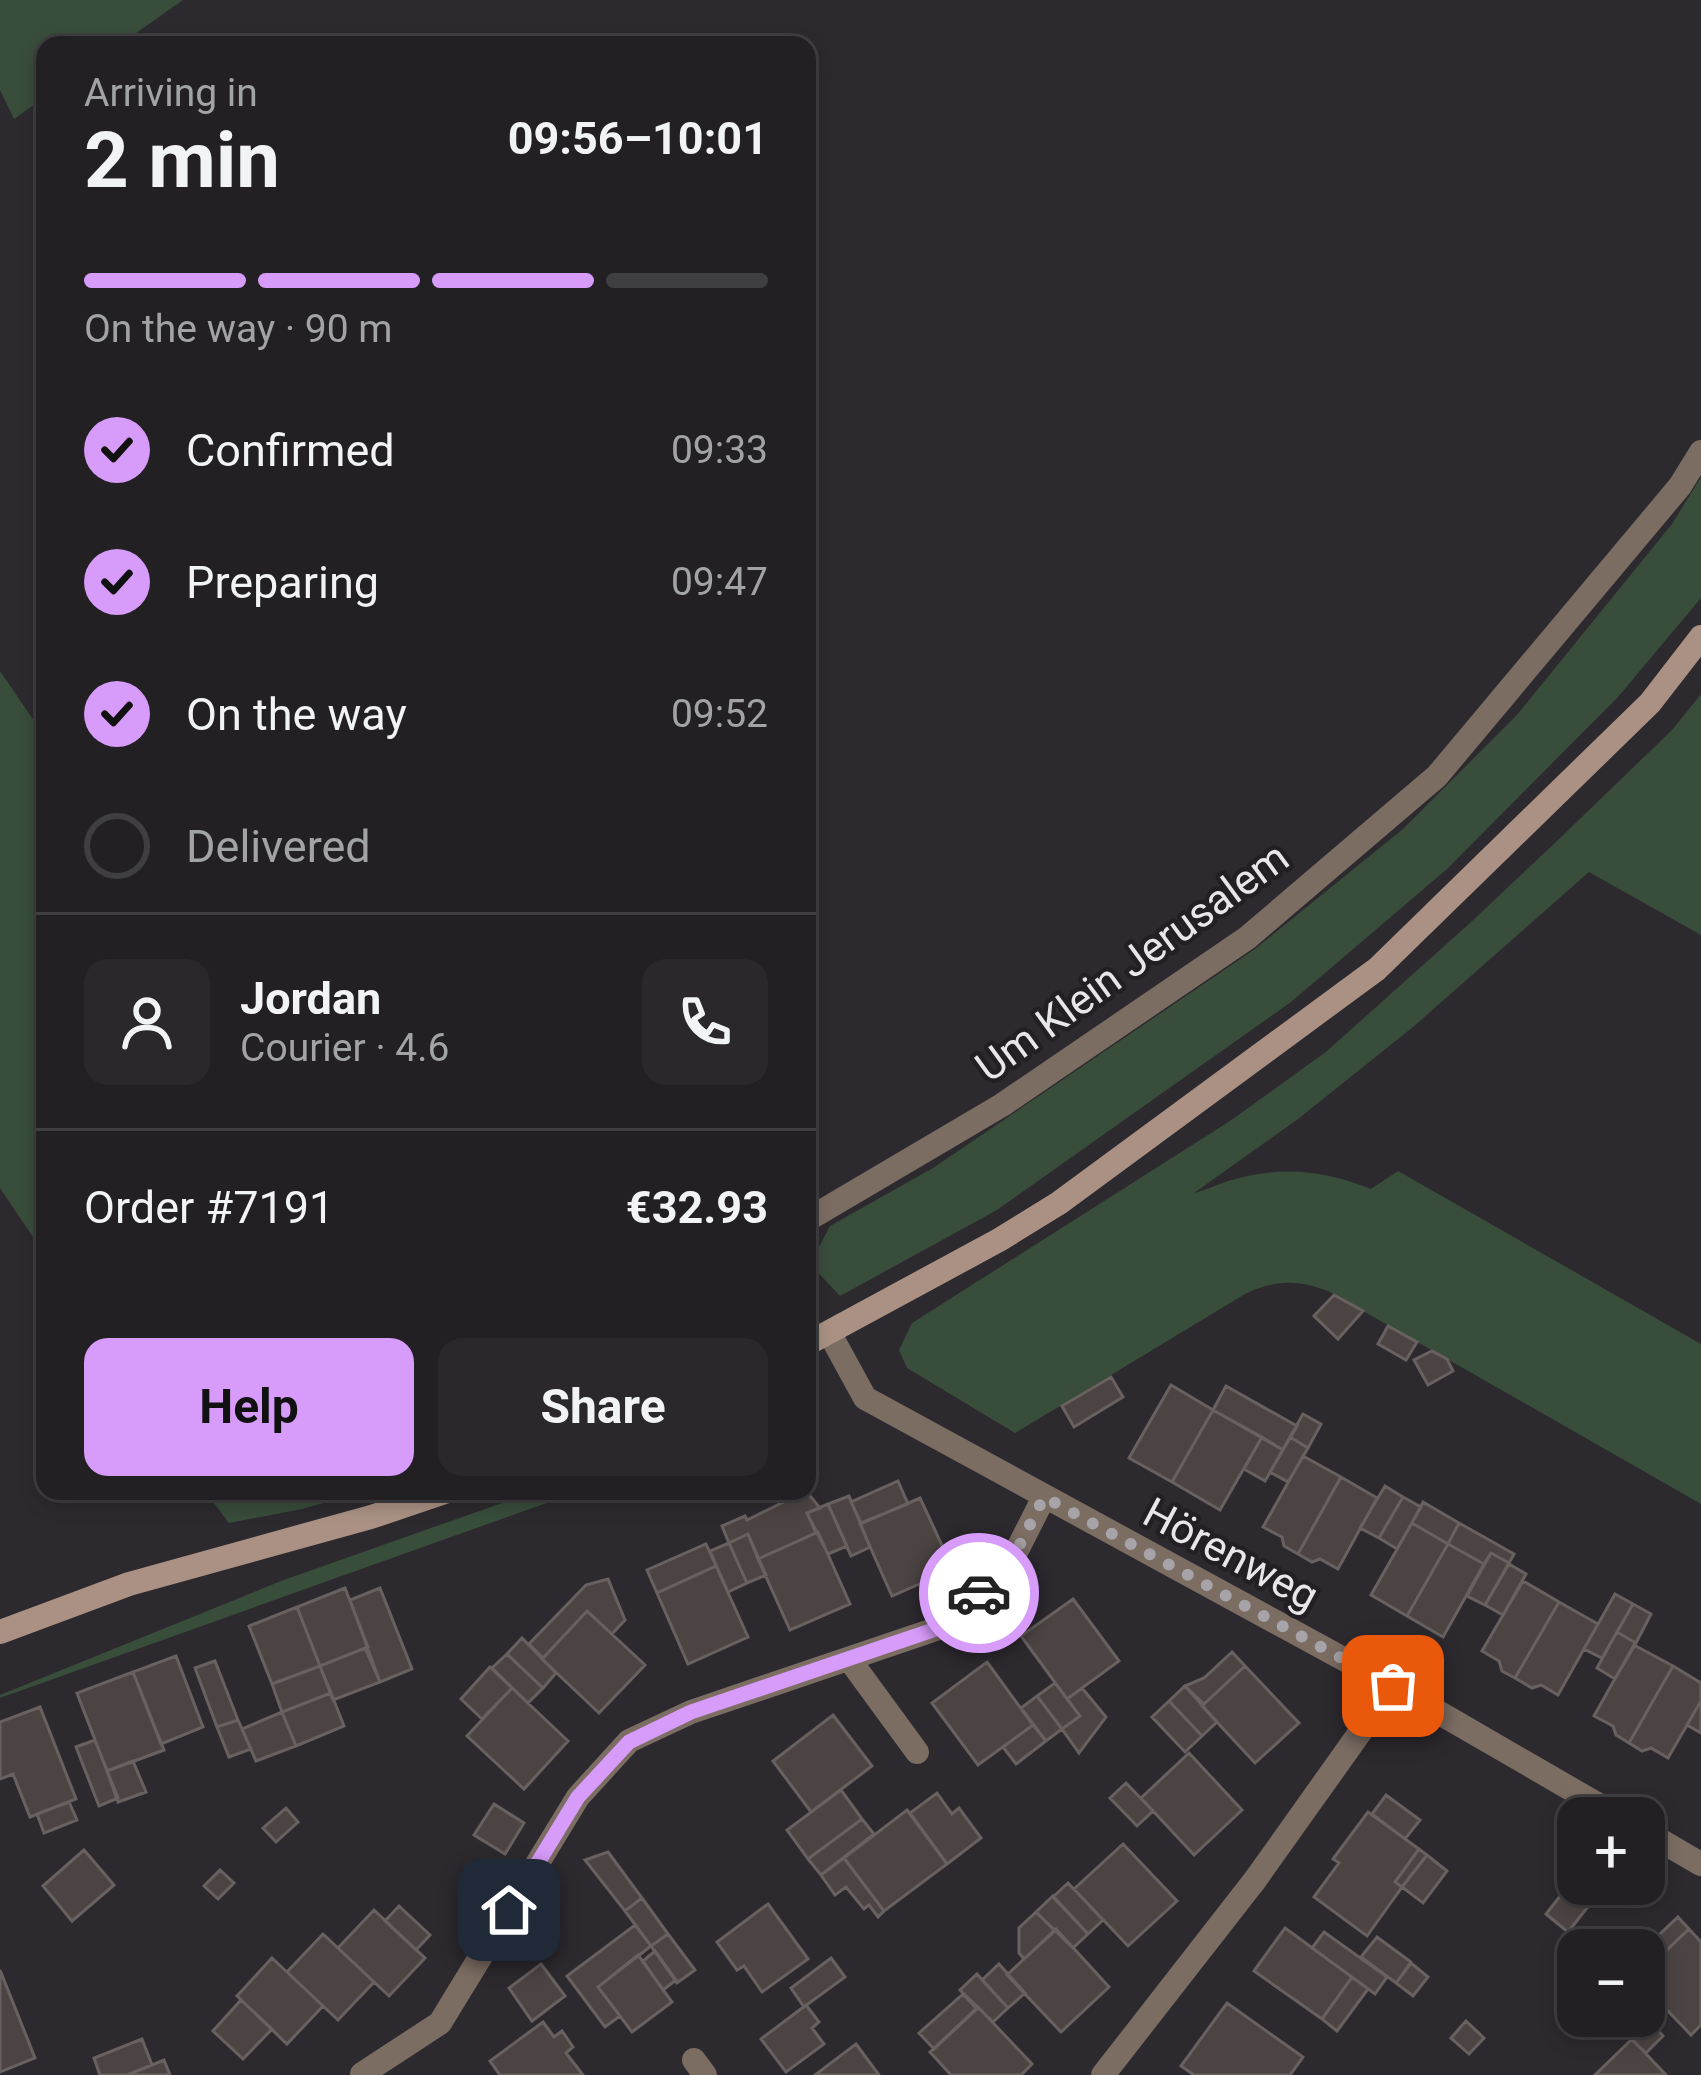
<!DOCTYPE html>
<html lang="en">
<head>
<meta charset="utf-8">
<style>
	:root { --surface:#222023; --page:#2a282b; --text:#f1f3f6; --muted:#a2a3a6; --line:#3f3e41; --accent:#d79bf9 }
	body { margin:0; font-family:Roboto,sans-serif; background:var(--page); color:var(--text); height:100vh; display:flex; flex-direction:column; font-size:45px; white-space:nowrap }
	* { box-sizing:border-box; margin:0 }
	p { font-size:39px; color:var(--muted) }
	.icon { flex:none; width:66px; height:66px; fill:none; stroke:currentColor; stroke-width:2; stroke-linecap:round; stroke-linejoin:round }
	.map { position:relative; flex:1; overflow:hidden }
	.side { position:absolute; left:36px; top:36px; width:780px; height:1464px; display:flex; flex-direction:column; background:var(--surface); border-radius:24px; box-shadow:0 6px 18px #0003,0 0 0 3px var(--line) }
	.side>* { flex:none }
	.buttons { position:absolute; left:1557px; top:1797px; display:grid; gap:24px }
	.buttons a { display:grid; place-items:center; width:108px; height:108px; border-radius:24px; background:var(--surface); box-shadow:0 6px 18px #0003,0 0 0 3px var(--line); font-size:60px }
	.pin { position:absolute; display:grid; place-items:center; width:102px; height:102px; color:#fff; margin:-51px; border-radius:24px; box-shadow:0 6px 18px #0006 }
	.courier { position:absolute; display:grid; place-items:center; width:120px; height:120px; margin:-60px; border:9px solid #d79bf9; border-radius:50%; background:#fff; color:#222; box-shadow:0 3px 15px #0007 }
	.head em { font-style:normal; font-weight:700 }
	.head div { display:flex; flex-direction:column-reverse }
	.head { display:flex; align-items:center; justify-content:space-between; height:204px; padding:0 48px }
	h1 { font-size:78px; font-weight:700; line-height:90px }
	.bar { display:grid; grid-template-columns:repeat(4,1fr); gap:18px 12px; align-content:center; height:144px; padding:0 48px }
	.bar i { height:15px; border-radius:9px; background:var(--line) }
	.bar .on { background:var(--accent) }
	.bar p { grid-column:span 4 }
	.line { display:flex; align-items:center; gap:30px; padding:0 48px; border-top:3px solid var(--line) }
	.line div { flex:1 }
	.round { display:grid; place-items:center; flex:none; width:126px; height:126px; border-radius:24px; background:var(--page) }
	ol { padding:0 48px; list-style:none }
	li { display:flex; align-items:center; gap:36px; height:132px }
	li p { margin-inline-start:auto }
	li .icon { padding:12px; border-radius:50%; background:var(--accent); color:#111; stroke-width:4 }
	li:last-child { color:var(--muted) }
	li i { width:66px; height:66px; border:6px solid var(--line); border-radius:50% }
	.action { display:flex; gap:24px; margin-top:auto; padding:24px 48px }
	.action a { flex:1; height:138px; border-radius:24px; background:var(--accent); color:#111; font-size:48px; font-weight:700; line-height:138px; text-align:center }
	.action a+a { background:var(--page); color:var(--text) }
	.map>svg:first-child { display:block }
	.green { fill:#394d3b }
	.building { fill:#4b4442; stroke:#68615f; stroke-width:3 }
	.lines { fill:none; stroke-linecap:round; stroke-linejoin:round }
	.street { stroke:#7c6d63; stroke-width:24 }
	.secondary { stroke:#aa9183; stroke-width:24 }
	.done { stroke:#a6a4a8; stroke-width:12; stroke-dasharray:0 21.6 }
	.route { stroke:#d79bf9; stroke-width:15 }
	.labels { text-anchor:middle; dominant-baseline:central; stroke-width:9; stroke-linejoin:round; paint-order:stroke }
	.street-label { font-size:42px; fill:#e7e6e9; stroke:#232025 }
</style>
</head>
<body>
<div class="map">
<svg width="1701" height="2075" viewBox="0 0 1701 2075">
	<rect width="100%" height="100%" fill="#2d2a2f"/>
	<!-- green -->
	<path class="green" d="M 0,0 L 183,0 L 119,45 L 45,45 L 45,97 L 14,119 L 0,90 Z
		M 1701,477 L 1701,598 L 1618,697 L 1447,869 L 1291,1002 L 997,1210 L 840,1296 L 810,1264 L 830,1226 L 933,1168 L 1255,949 L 1403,829 L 1516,716 L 1672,524 Z
		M 0,671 L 45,737 L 45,1255 L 0,1188 Z
		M 1701,694 L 1701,935 L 1589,872 L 1413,1027 L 1298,1119 L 1194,1193 C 1208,1190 1224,1181 1239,1178 C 1288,1166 1325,1171 1371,1189 L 1398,1171 L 1701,1344 L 1701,1504 L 1330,1292 C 1298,1279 1275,1280 1245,1294 L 1015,1433 L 907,1368 L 899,1350 L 912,1323 L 1230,1121 L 1327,1051 L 1470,923 L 1557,841 L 1673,729 Z
		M 205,1491 L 365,1491 L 302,1509 L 229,1523 Z
		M 536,1491 L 580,1491 L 0,1698 L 0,1695 L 281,1581 Z"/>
	<!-- building -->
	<path class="building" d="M 1334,1295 L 1363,1311 L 1338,1339 L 1314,1316 Z
		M 1388,1326 L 1417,1342 L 1406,1360 L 1378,1344 Z
		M 1432,1351 L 1447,1359 L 1453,1371 L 1428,1385 L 1414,1360 Z
		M 1111,1377 L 1123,1397 L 1074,1427 L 1062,1406 Z
		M 1171,1385 L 1213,1410 L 1172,1482 L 1129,1458 Z
		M 1226,1386 L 1297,1426 L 1283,1450 L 1213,1410 Z
		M 1213,1410 L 1262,1437 L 1220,1510 L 1172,1482 Z
		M 1303,1414 L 1321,1424 L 1308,1448 L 1290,1437 Z
		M 1262,1437 L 1283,1450 L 1265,1481 L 1244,1469 Z
		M 1290,1437 L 1308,1448 L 1288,1482 L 1270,1472 Z
		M 1303,1456 L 1341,1477 L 1298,1554 L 1284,1546 L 1282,1537 L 1263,1527 Z
		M 1341,1477 L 1377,1498 L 1338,1569 L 1320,1559 L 1312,1562 L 1298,1554 Z
		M 898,1481 L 908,1504 L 861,1523 L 851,1502 Z
		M 1385,1486 L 1403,1497 L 1379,1538 L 1360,1528 Z
		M 806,1491 L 820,1508 L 807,1513 L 816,1533 L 758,1559 L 748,1534 L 729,1543 L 722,1526 L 745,1516 L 747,1520 Z
		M 849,1496 L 870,1547 L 851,1556 L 828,1504 Z
		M 1403,1497 L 1421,1507 L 1397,1549 L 1379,1538 Z
		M 920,1498 L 953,1569 L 892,1596 L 860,1524 Z
		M 1423,1502 L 1459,1523 L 1448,1544 L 1412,1523 Z
		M 828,1504 L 847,1546 L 828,1554 L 807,1513 Z
		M 1412,1523 L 1448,1544 L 1407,1616 L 1371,1595 Z
		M 1459,1523 L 1514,1554 L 1509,1563 L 1491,1553 L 1484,1564 L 1448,1544 Z
		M 818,1532 L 850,1604 L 790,1630 L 758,1559 Z
		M 748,1534 L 766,1575 L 747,1583 L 729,1543 Z
		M 729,1543 L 747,1583 L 728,1592 L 710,1551 Z
		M 706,1544 L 716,1566 L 657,1593 L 647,1570 Z
		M 1448,1544 L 1484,1564 L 1443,1637 L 1407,1616 Z
		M 1491,1553 L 1509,1563 L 1485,1605 L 1467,1596 Z
		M 1509,1564 L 1526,1574 L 1503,1615 L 1485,1605 Z
		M 716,1566 L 748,1637 L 688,1664 L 657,1593 Z
		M 608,1579 L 625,1620 L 612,1634 L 587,1611 L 543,1658 L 529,1644 L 586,1585 Z
		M 1523,1581 L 1559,1602 L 1515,1678 L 1502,1671 L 1499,1661 L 1482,1651 Z
		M 345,1588 L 368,1647 L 320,1666 L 297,1607 Z
		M 380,1588 L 412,1669 L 380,1682 L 350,1600 Z
		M 1615,1594 L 1633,1604 L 1602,1658 L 1584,1649 Z
		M 1073,1599 L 1119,1661 L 1067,1699 L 1021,1636 Z
		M 1559,1602 L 1598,1624 L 1558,1695 L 1541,1685 L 1532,1688 L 1515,1678 Z
		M 1633,1604 L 1651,1614 L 1636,1643 L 1617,1632 Z
		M 297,1607 L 320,1666 L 272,1684 L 249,1626 Z
		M 587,1611 L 645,1665 L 599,1713 L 542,1659 Z
		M 1617,1632 L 1636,1643 L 1615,1679 L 1597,1668 Z
		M 522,1638 L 556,1673 L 543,1688 L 507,1654 Z
		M 1634,1645 L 1673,1666 L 1629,1743 L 1616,1735 L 1613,1726 L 1594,1716 Z
		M 365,1648 L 380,1682 L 333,1700 L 320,1666 Z
		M 1232,1652 L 1245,1666 L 1204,1704 L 1185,1686 L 1204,1678 Z
		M 507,1654 L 543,1688 L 528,1703 L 492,1668 Z
		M 176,1656 L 203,1727 L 161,1744 L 133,1672 Z
		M 215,1661 L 238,1720 L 217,1727 L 195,1668 Z
		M 987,1662 L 1033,1725 L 978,1765 L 932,1703 Z
		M 320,1666 L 331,1693 L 282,1712 L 272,1684 Z
		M 1245,1666 L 1299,1723 L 1255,1763 L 1202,1706 Z
		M 1673,1666 L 1701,1683 L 1701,1701 L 1668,1758 L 1651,1748 L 1642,1751 L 1629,1743 Z
		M 490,1667 L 512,1688 L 482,1719 L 461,1699 Z
		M 133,1672 L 164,1750 L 107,1771 L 77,1693 Z
		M 1055,1683 L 1080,1716 L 1062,1729 L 1037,1696 Z
		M 1185,1686 L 1217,1722 L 1202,1736 L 1169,1701 Z
		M 512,1688 L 568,1741 L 524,1789 L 467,1736 Z
		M 1082,1688 L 1106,1717 L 1079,1753 L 1062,1729 L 1080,1716 L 1067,1699 Z
		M 331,1693 L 344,1726 L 296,1746 L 282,1712 Z
		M 1037,1696 L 1062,1729 L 1046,1741 L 1021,1708 Z
		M 1169,1701 L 1202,1736 L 1185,1752 L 1152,1717 Z
		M 1701,1701 L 1701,1733 L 1687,1725 Z
		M 40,1707 L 76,1799 L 30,1817 L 13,1774 L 0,1779 L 0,1722 Z
		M 282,1712 L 296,1746 L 256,1761 L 242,1729 Z
		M 833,1715 L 872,1766 L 811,1812 L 773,1761 Z
		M 238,1720 L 251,1749 L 229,1757 L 217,1727 Z
		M 1033,1725 L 1046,1741 L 1016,1764 L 1003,1747 Z
		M 95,1740 L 118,1798 L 99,1806 L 76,1747 Z
		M 1189,1753 L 1242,1810 L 1194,1855 L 1141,1798 Z
		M 133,1761 L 146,1792 L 118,1802 L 107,1771 Z
		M 1126,1783 L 1153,1811 L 1137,1826 L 1110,1798 Z
		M 841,1790 L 862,1819 L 808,1859 L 787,1830 Z
		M 937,1793 L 952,1814 L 959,1808 L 981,1838 L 947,1864 L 910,1813 Z
		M 1386,1795 L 1420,1820 L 1405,1839 L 1372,1814 Z
		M 69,1802 L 77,1820 L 44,1833 L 37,1814 Z
		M 494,1804 L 524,1823 L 505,1854 L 474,1835 Z
		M 286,1808 L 298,1822 L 276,1842 L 263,1828 Z
		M 907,1810 L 947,1864 L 884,1911 L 844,1858 Z
		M 1368,1812 L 1419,1849 L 1395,1882 L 1402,1887 L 1367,1936 L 1314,1897 L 1339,1863 L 1333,1859 Z
		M 862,1819 L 874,1834 L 821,1875 L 808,1859 Z
		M 1123,1844 L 1177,1901 L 1128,1946 L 1074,1889 Z
		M 1419,1849 L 1427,1855 L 1402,1887 L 1395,1882 Z
		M 84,1850 L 114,1885 L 72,1921 L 43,1886 Z
		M 608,1852 L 642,1898 L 625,1911 L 585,1860 Z
		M 1427,1855 L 1447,1871 L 1423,1903 L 1402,1887 Z
		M 844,1858 L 884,1911 L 878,1917 L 869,1905 L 864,1909 L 846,1887 L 835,1895 L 821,1875 Z
		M 220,1870 L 234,1883 L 218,1899 L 204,1886 Z
		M 1068,1883 L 1103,1920 L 1088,1934 L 1053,1897 Z
		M 1565,1890 L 1587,1908 L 1568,1932 L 1546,1914 Z
		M 1053,1896 L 1088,1934 L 1073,1948 L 1036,1912 Z
		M 642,1898 L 668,1934 L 651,1946 L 625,1911 Z
		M 768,1904 L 808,1959 L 762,1992 L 744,1966 L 737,1970 L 717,1942 Z
		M 399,1906 L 430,1935 L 416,1950 L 385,1921 Z
		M 374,1910 L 425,1958 L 389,1996 L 338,1948 Z
		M 1036,1912 L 1055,1931 L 1024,1959 L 1019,1953 L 1019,1928 Z
		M 1678,1917 L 1689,1929 L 1644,1972 L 1643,1950 Z
		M 635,1925 L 651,1946 L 598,1987 L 620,2016 L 605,2027 L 567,1976 Z
		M 1285,1928 L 1352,1977 L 1322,2019 L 1254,1971 Z
		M 1056,1929 L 1109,1987 L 1061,2032 L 1007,1975 Z
		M 1689,1929 L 1701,1942 L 1701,2025 L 1691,2035 L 1644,1986 L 1644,1972 Z
		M 1611,1930 L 1630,1950 L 1590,1950 Z
		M 1324,1932 L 1387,1977 L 1375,1994 L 1312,1948 Z
		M 323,1934 L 374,1982 L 338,2020 L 287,1972 Z
		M 668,1934 L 695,1970 L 677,1983 L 651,1946 Z
		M 1377,1937 L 1411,1962 L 1396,1983 L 1361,1957 Z
		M 655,1951 L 676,1980 L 663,1990 L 643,1961 Z
		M 638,1955 L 672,2002 L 632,2032 L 598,1987 Z
		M 272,1958 L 323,2006 L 287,2044 L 237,1996 Z
		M 831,1958 L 845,1977 L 804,2007 L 791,1988 Z
		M 1411,1963 L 1428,1977 L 1413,1996 L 1396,1983 Z
		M 541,1964 L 565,1996 L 532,2021 L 509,1988 Z
		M 999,1964 L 1025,1993 L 1008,2008 L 982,1980 Z
		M 0,1970 L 35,2058 L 0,2072 Z
		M 977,1974 L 1008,2008 L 993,2022 L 960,1990 Z
		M 1352,1977 L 1368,1989 L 1337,2031 L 1322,2019 Z
		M 963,1994 L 977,2009 L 934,2049 L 919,2033 Z
		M 241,2000 L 272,2029 L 243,2059 L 213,2031 Z
		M 1227,2003 L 1303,2057 L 1290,2075 L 1194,2075 L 1181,2066 Z
		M 806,2005 L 819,2022 L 812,2028 L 824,2044 L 786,2072 L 761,2039 Z
		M 978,2007 L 1032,2064 L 1021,2075 L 951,2075 L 930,2052 Z
		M 1644,2015 L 1663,2036 L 1646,2053 L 1615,2025 L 1624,2016 Z
		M 1466,2021 L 1484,2038 L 1469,2054 L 1451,2038 Z
		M 543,2022 L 554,2037 L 562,2031 L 573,2047 L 566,2053 L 583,2075 L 500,2075 L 490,2061 Z
		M 142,2039 L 152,2065 L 127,2075 L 100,2075 L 94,2058 Z
		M 1632,2039 L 1666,2075 L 1595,2075 L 1631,2040 Z
		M 856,2044 L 879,2075 L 815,2075 Z
		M 164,2060 L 170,2075 L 127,2075 L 152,2065 Z"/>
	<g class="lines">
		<!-- street -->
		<path class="street" d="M 807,1220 L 1002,1105 L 1247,938 L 1437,776 L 1680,486 L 1701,452
			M 830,1334 L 865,1398 L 1393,1686 L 1621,1818
			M 849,1659 L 917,1752
			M 1644,1831 L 1701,1864
			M 694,2060 L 705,2075
			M 362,2074 L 440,2023 L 578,1797 L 629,1741 L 691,1712 L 945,1626 L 1012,1560 L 1044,1497
			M 1103,2075 L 1255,1880 L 1393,1686"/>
		<!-- secondary -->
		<path class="secondary" d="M 807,1344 L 999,1240 L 1059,1203 L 1377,969 L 1650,703 L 1701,637
			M 0,1632 L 129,1584 L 371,1517 L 448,1491"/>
	</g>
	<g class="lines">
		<!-- done -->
		<path class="done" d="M 979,1593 L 1012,1560 L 1044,1497 L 1393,1686"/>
		<!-- route -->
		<path class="route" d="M 509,1910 L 578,1797 L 629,1742 L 691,1712 L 945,1626 L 979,1593"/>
	</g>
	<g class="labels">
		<!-- street labels -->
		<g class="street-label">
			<text transform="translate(1132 962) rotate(-36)">Um Klein Jerusalem</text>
			<text transform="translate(1231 1554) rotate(28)">Hörenweg</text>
		</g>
	</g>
</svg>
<div class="buttons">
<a>+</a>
<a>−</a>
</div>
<div class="pin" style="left:1393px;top:1686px;background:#ea580c"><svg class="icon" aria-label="bag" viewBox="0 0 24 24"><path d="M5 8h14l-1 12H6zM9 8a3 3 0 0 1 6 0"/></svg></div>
<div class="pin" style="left:509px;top:1910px;background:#1f2937"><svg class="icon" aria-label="home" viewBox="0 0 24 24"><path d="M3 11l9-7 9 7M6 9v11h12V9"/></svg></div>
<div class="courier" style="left:979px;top:1593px"><svg class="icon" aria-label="car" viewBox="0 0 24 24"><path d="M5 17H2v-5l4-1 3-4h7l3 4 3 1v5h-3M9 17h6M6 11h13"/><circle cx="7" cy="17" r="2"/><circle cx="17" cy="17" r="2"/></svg></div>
<section class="side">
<div class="head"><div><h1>2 min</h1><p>Arriving in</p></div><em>09:56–10:01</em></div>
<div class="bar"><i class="on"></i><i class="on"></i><i class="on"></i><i></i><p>On the way · 90 m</p></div>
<ol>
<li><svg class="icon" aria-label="check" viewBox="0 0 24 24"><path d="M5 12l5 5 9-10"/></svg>Confirmed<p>09:33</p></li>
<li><svg class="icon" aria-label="check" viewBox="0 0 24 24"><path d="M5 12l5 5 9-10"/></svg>Preparing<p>09:47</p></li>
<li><svg class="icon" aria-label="check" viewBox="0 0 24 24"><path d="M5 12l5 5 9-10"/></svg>On the way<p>09:52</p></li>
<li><i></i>Delivered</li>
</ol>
<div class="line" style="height:216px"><a class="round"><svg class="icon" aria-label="person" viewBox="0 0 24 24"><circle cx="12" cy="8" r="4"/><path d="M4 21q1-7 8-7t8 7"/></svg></a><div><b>Jordan</b><p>Courier · 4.6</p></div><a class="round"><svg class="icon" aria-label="phone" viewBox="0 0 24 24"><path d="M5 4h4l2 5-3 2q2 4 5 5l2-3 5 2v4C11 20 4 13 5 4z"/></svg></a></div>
<div class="line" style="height:156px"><div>Order #7191</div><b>€32.93</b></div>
<div class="action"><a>Help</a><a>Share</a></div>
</section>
</div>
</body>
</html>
